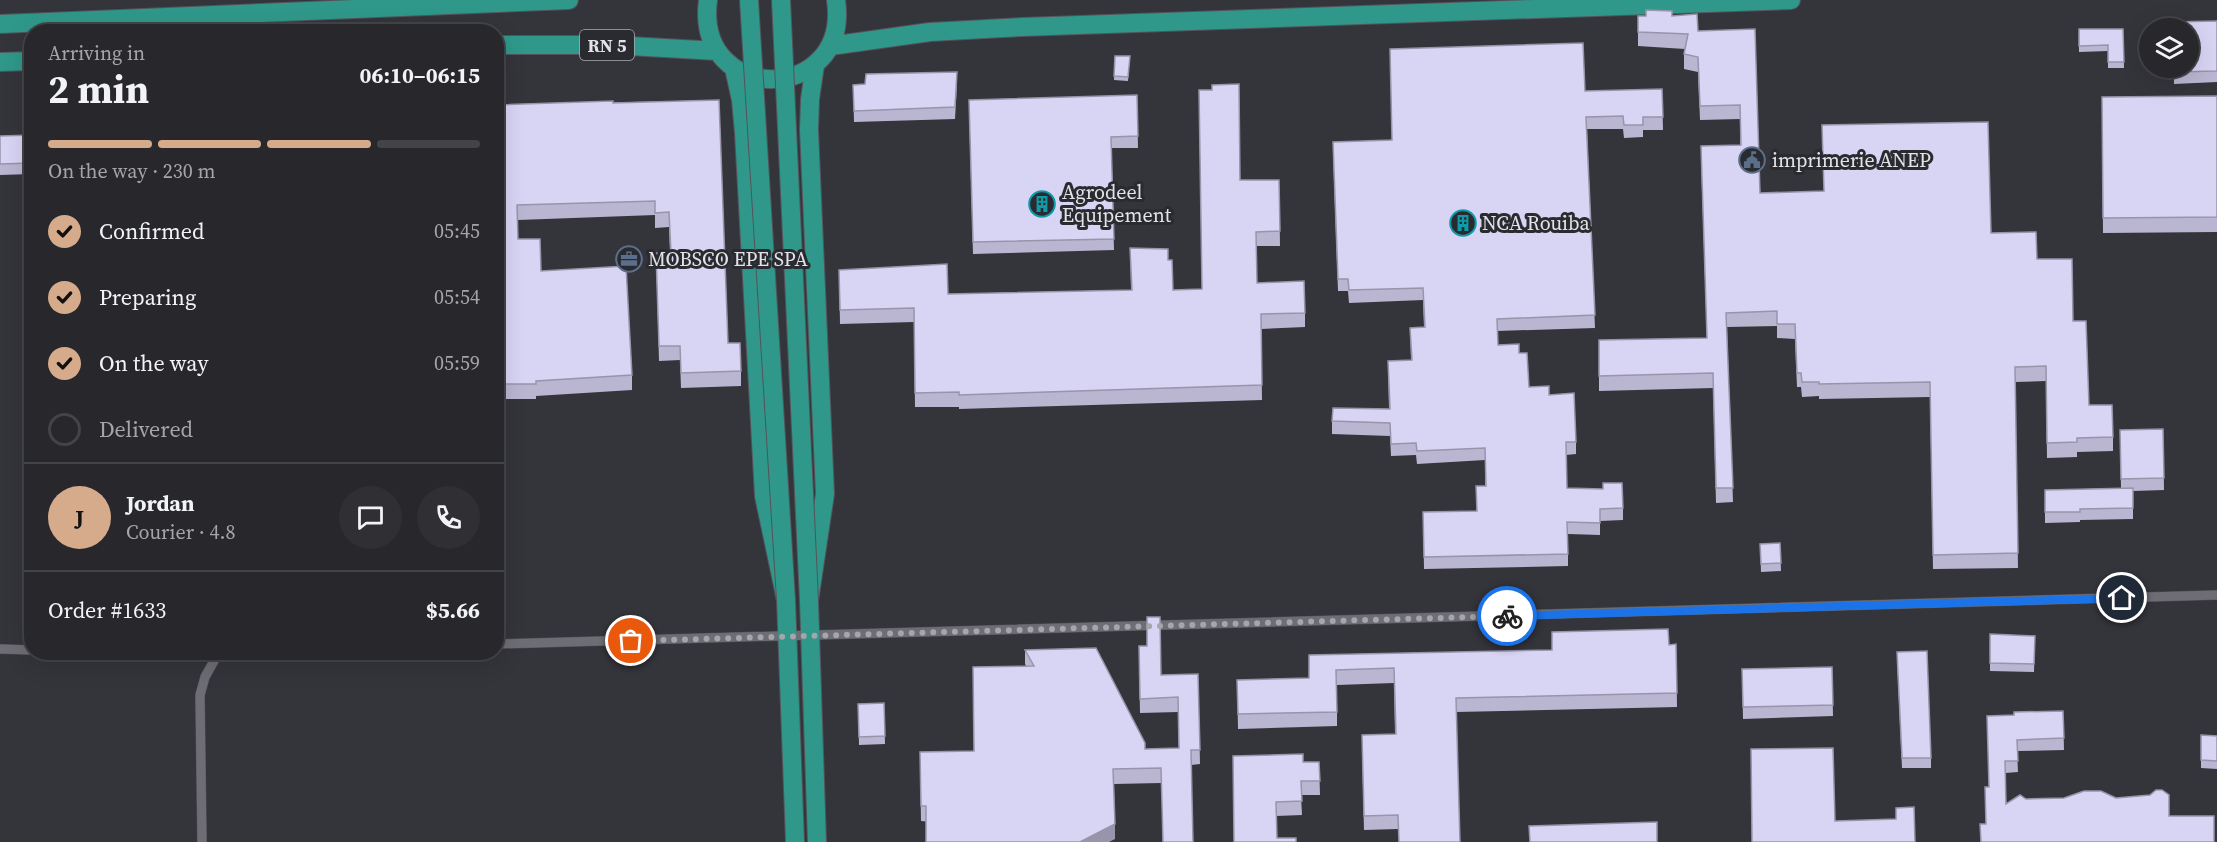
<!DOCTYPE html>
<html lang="en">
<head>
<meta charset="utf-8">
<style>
	:root { --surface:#27272c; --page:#2f2f34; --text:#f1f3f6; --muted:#a4a5a9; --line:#434448; --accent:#d6ab8b }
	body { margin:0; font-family:"Source Serif 4",serif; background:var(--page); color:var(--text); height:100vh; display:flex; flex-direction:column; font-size:22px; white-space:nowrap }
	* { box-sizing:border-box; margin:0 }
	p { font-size:20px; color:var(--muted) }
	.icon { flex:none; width:33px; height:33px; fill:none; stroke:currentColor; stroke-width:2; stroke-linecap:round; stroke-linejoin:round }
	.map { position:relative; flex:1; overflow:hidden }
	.panel { position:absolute; left:24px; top:24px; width:480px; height:636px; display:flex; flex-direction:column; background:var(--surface); border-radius:24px; box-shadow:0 6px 24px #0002,0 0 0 2px var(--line) }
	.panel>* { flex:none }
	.tools { position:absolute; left:2139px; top:18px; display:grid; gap:12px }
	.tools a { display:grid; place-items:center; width:60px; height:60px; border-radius:50%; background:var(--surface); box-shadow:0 6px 24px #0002,0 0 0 2px var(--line); font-size:30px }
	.pin { position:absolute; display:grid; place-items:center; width:51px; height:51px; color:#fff; margin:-26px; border:3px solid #fff; border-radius:50%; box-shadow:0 2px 6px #0007 }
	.courier { position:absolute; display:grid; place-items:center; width:60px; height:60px; margin:-30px; border:4px solid #1a73e8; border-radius:50%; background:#fff; color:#222; box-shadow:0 2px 8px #0007 }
	.overview em { font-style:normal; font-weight:700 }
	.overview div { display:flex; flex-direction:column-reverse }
	.overview { display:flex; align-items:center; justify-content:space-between; height:102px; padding:0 24px }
	h1 { font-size:39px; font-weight:700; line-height:45px }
	.bar { display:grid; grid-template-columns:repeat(4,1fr); gap:9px 6px; align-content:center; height:72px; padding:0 24px }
	.bar i { height:8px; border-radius:4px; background:var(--line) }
	.bar .active { background:var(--accent) }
	.bar p { grid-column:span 4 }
	.line { display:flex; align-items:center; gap:15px; padding:0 24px; border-top:2px solid var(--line) }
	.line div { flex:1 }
	.round { display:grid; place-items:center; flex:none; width:63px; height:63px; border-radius:32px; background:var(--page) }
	ol { padding:0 24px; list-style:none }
	li { display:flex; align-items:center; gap:18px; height:66px }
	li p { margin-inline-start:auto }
	li .icon { padding:6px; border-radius:50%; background:var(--accent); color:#111; stroke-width:4 }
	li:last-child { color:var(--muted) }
	li i { width:33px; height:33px; border:3px solid var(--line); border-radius:50% }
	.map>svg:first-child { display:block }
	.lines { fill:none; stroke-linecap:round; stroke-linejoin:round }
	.service-casing { stroke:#545359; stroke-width:10 }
	.trunk-casing { stroke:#545359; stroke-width:20 }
	.service { stroke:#6e6d75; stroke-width:9 }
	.trunk { stroke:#2f988a; stroke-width:18 }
	.trunk-bridge-casing { stroke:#545359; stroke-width:20; stroke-linecap:butt }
	.trunk-bridge { stroke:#2f988a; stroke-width:18 }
	.wall { fill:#bab6d2 }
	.shaded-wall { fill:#9794ab }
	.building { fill:#d8d4f4; stroke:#9794ab; stroke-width:1.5 }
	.done { stroke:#a6a5ab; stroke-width:6; stroke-dasharray:0 10.8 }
	.route { stroke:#1a73e8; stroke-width:8 }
	.labels { text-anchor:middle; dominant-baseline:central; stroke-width:6; stroke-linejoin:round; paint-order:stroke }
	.shield { fill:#2a2a31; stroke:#acabb0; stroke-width:1.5 }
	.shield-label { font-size:18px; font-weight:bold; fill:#e3e2e7 }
	.poi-label { font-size:20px; fill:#e3e2e7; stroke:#2a2a31; text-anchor:start }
</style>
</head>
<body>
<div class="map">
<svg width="2217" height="842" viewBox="0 0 2217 842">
	<rect width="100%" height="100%" fill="#34343b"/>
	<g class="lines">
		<!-- service casing -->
		<g class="service-casing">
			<path id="service" d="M 496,644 L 2217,595
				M 0,649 L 32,650
				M 202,842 L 200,695 L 205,677 L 219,652"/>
		</g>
		<!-- trunk casing -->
		<g class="trunk-casing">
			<path id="trunk" d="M 708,0 C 694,106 851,105 836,0
				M 0,24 L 569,0
				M 496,45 L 612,45 L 717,51
				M 830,46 L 930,32 L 1022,27 L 1791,0
				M 0,62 L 32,61
				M 815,65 L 810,99 L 809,130 L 825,494 L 809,601 L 817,842
				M 734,68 L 741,100 L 744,133 L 764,496 L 786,600 L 795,842"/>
		</g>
		<!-- service -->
		<use href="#service" class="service"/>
		<!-- trunk -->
		<use href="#trunk" class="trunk"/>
		<!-- trunk-bridge casing -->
		<g class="trunk-bridge-casing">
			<path id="trunk-bridge" d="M 749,0 L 786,600
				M 781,0 L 809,601"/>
		</g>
		<!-- trunk-bridge -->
		<use href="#trunk-bridge" class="trunk-bridge"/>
	</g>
	<!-- wall -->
	<path class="wall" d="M 1646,16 L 1672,16 L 1698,31 L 1755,29 L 1760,193 L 1991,233 L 2037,259 L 2073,321 L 2089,405 L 2113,437 L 2113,451 L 2077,452 L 2077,457 L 2047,458 L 2046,381 L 2015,382 L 2018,568 L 1933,569 L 1930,397 L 1819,399 L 1819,396 L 1802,397 L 1801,387 L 1797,387 L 1795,339 L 1777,338 L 1777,326 L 1727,327 L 1733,502 L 1716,503 L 1713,388 L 1599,391 L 1599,340 L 1707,338 L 1701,161 L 1740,145 L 1740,119 L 1700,120 L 1698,72 L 1684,69 L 1684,54 L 1685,49 L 1638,46 L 1638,32 Z
		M 2217,21 L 2217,82 L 2174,84 L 2174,68 Z
		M 2079,29 L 2123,29 L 2124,68 L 2108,68 L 2108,51 L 2079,52 Z
		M 1115,56 L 1130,56 L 1128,81 L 1114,80 Z
		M 957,83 L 955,119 L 854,122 L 853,85 Z
		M 1662,89 L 1663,130 L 1643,130 L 1643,137 L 1624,138 L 1623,129 L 1587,129 L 1595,328 L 1497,331 L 1498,345 L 1519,353 L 1529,387 L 1549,395 L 1576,442 L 1576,454 L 1566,455 L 1567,488 L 1623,508 L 1623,520 L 1600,521 L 1600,535 L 1568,534 L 1568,566 L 1424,569 L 1423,512 L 1476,511 L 1485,486 L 1485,460 L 1417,464 L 1416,455 L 1391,456 L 1390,436 L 1332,434 L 1332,421 L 1389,409 L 1388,361 L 1411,360 L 1410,328 L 1424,327 L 1423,300 L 1349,303 L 1348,291 L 1338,291 L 1333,154 L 1585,91 Z
		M 1137,95 L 1138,148 L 1111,148 L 1114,250 L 973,254 L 969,111 Z
		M 2217,96 L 2217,232 L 2103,233 L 2102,97 Z
		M 719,100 L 728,343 L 741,371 L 741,386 L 681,388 L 680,360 L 659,361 L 656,253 L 670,253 L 669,227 L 655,228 L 655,215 L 518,220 L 518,239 L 541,271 L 632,375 L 632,390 L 536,396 L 536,399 L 496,399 L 496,105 Z
		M 32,135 L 32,174 L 0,175 L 0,136 Z
		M 1240,180 L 1279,180 L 1280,246 L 1257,246 L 1257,283 L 1305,313 L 1305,327 L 1261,329 L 1262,400 L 959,409 L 959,407 L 915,407 L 914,322 L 840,324 L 839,270 L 948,294 L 1131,290 L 1130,248 L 1168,260 L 1173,290 L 1202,289 Z
		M 2163,429 L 2164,490 L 2133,491 L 2133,519 L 2080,520 L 2080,522 L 2045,523 L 2045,490 L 2121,488 L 2120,430 Z
		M 1780,543 L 1781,571 L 1761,572 L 1760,544 Z
		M 1990,634 L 2035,636 L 2034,672 L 1990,671 Z
		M 1676,644 L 1677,707 L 1456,712 L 1398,829 L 1364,830 L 1362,749 L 1395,734 L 1394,683 L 1337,685 L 1337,726 L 1238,729 L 1237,680 L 1309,678 L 1309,655 L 1552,650 Z
		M 1025,650 L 1145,749 L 1179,748 L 1178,712 L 1140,713 L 1139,661 L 1161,675 L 1198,674 L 1200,764 L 1191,765 L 1161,783 L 1114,784 L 1115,839 L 921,821 L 920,752 L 973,751 L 1026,666 L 1025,664 Z
		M 1897,661 L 1931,758 L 1931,768 L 1902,768 Z
		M 1832,667 L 1833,716 L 1743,719 L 1742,669 Z
		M 884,703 L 885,744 L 859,745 L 858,704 Z
		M 2063,711 L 2064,750 L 2017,751 L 2018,772 L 2005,773 L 2006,804 L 2026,799 L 2116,798 L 2169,795 L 1986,824 L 1989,787 L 2014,715 Z
		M 2201,735 L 2217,736 L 2217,769 L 2201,768 Z
		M 1303,762 L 1319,762 L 1320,795 L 1301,795 L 1302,815 L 1276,816 L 1234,842 Z"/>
	<!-- shaded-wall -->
	<path class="shaded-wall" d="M 1115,824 L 1115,839 L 1109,842 L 1080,842 Z"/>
	<!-- building -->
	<path class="building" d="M 1646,10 L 1672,11 L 1672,16 L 1697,14 L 1698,31 L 1755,29 L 1760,193 L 1824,191 L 1822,125 L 1988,122 L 1991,233 L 2036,232 L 2037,259 L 2072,259 L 2073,321 L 2086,321 L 2089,405 L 2112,405 L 2113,437 L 2077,438 L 2077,442 L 2047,443 L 2046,366 L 2015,367 L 2018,553 L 1933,555 L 1930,382 L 1819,384 L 1819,382 L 1802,382 L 1801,373 L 1797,373 L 1795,324 L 1777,324 L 1777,311 L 1726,313 L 1733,488 L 1716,488 L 1713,373 L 1599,376 L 1599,340 L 1707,338 L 1701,146 L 1741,145 L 1740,105 L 1700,106 L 1698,57 L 1684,54 L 1688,34 L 1638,32 L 1638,16 L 1646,16 Z
		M 2217,21 L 2217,71 L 2174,72 L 2174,68 L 2188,68 L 2188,28 L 2173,28 L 2173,22 Z
		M 2079,29 L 2123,29 L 2124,62 L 2108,62 L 2108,45 L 2079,46 Z
		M 1583,43 L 1585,91 L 1662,89 L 1663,117 L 1643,117 L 1643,125 L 1624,125 L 1623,116 L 1586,117 L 1595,315 L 1497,319 L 1498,345 L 1519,344 L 1519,353 L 1527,353 L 1529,387 L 1549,386 L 1549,395 L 1574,393 L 1576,442 L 1566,442 L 1567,488 L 1603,489 L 1603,483 L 1622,483 L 1623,508 L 1600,509 L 1600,523 L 1567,522 L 1568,554 L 1424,557 L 1423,512 L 1477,511 L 1476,486 L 1486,486 L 1485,448 L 1417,451 L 1416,443 L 1391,444 L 1390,423 L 1332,421 L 1333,408 L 1390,409 L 1388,361 L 1412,360 L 1410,328 L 1425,327 L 1423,288 L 1349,290 L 1348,279 L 1338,279 L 1333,142 L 1392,140 L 1390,49 Z
		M 1115,56 L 1130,56 L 1128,77 L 1114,76 Z
		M 957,72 L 955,107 L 854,111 L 853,85 L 865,84 L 866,74 Z
		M 1239,84 L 1240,180 L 1279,180 L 1280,231 L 1256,232 L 1257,283 L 1304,281 L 1305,313 L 1261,314 L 1262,385 L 959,395 L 959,392 L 915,393 L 914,308 L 840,310 L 839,270 L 947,264 L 948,294 L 1132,290 L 1130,248 L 1168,249 L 1168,260 L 1172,260 L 1173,290 L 1202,289 L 1199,90 L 1212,90 L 1212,85 Z
		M 1137,95 L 1138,136 L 1111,137 L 1114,239 L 973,242 L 969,100 Z
		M 2217,96 L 2217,217 L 2103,218 L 2102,97 Z
		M 719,100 L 728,343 L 740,343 L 741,371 L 681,373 L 680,346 L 659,346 L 656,253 L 671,253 L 669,212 L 655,213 L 655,201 L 517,205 L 518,239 L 540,239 L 541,271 L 626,266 L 632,375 L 536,381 L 536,384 L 496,384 L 496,105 L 613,101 L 613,103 Z
		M 32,135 L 32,163 L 0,164 L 0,136 Z
		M 2163,429 L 2164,478 L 2121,479 L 2120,430 Z
		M 2133,488 L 2133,508 L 2080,509 L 2080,512 L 2045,512 L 2045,490 Z
		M 1780,543 L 1781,563 L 1761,564 L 1760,544 Z
		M 1147,617 L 1160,617 L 1161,675 L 1198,674 L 1200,750 L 1191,750 L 1193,842 L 1163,842 L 1161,768 L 1113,769 L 1115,824 L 1080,842 L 926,842 L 926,806 L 921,806 L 920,752 L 974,751 L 973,667 L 1034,666 L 1025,650 L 1096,648 L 1145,743 L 1145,749 L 1179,748 L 1178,697 L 1140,699 L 1139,646 L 1147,646 Z
		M 1668,629 L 1669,645 L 1676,644 L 1677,693 L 1456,698 L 1460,842 L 1399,842 L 1398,815 L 1364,816 L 1362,735 L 1396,734 L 1394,668 L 1336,670 L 1337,712 L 1238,714 L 1237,680 L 1309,678 L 1309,655 L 1552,650 L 1552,632 Z
		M 1990,634 L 2035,636 L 2034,664 L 1990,663 Z
		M 1927,651 L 1931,758 L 1902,758 L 1897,652 Z
		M 1832,667 L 1833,705 L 1743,707 L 1742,669 Z
		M 884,703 L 885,736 L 859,737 L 858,704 Z
		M 2063,711 L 2064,738 L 2017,740 L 2018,761 L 2005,761 L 2006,804 L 2020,795 L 2026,799 L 2064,798 L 2084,791 L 2101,791 L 2116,798 L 2150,795 L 2156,790 L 2162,790 L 2169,795 L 2169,816 L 2214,816 L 2214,842 L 1981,842 L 1980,824 L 1986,824 L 1985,787 L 1989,787 L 1987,716 L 2014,715 L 2014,712 Z
		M 2201,735 L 2217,736 L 2217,761 L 2201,760 Z
		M 1833,748 L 1835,821 L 1896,819 L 1896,808 L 1914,807 L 1915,842 L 1752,842 L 1751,749 Z
		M 1303,754 L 1303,762 L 1319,762 L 1320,781 L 1301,781 L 1302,801 L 1276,802 L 1277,838 L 1296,838 L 1296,842 L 1234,842 L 1233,756 Z
		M 1657,822 L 1657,842 L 1530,842 L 1529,826 Z"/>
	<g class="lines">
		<!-- done -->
		<path class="done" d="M 631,641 L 1507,616"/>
		<!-- route -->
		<path class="route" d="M 1507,616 L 2122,598"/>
	</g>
	<!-- icons -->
	<defs>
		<g id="civic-ring" transform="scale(1.35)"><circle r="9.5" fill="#2a2a31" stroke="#5c6f8a" stroke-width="1.5"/><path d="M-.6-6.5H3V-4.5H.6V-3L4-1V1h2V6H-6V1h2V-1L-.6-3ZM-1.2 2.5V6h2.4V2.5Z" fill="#5c6f8a"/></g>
		<g id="building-ring" transform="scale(1.35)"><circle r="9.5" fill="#2a2a31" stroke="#0f9aa8" stroke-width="1.5"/><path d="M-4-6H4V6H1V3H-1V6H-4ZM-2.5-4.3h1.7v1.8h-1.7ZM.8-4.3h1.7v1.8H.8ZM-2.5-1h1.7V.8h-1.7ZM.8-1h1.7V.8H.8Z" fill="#0f9aa8"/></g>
		<g id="office-ring" transform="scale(1.35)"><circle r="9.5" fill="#2a2a31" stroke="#5c6f8a" stroke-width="1.5"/><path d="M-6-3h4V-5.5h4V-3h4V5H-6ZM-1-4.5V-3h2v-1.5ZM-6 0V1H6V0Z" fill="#5c6f8a"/></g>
	</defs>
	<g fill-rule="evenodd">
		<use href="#civic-ring" x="1752" y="160"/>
		<use href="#building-ring" x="1042" y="204"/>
		<use href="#building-ring" x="1463" y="223"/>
		<use href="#office-ring" x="629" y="259"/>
	</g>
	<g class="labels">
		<!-- shield labels -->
		<rect class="shield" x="580" y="30" width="54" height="30" rx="4.5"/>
		<g class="shield-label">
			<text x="607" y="45">RN 5</text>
		</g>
		<!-- poi labels -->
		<g class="poi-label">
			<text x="1772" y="160">imprimerie ANEP</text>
			<text x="1062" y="192">Agrodeel<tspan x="1062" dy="23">Equipement</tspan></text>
			<text x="1482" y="223">NCA Rouiba</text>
			<text x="648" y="259">MOBSCO EPE SPA</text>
		</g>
	</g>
</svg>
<div class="tools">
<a><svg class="icon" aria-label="layers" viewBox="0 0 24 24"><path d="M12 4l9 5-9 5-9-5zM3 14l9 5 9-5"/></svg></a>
</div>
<div class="pin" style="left:631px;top:641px;background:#ea580c"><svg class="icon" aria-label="bag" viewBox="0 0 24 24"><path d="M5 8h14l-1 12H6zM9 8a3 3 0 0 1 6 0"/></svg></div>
<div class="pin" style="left:2122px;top:598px;background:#1f2937"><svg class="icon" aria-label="home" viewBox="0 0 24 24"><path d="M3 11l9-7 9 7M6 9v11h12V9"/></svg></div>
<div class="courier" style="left:1507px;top:616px"><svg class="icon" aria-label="bike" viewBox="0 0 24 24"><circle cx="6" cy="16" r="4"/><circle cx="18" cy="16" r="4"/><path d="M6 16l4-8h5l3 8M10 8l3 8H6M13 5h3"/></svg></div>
<section class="panel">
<div class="overview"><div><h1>2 min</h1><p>Arriving in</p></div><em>06:10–06:15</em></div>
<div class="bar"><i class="active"></i><i class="active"></i><i class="active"></i><i></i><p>On the way · 230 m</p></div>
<ol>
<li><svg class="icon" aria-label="check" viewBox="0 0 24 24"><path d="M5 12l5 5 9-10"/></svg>Confirmed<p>05:45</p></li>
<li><svg class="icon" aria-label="check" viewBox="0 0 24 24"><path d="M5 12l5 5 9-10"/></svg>Preparing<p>05:54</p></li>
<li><svg class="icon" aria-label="check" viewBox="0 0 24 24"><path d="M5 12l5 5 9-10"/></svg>On the way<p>05:59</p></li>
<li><i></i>Delivered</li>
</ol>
<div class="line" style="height:108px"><b class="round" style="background:var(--accent);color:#111">J</b><div><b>Jordan</b><p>Courier · 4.8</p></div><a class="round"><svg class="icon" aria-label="chat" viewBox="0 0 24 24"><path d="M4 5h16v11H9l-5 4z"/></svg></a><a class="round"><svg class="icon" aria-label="phone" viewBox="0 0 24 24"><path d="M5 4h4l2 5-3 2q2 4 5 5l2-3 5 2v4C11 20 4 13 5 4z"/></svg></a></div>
<div class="line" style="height:78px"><div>Order #1633</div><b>$5.66</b></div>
</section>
</div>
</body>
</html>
